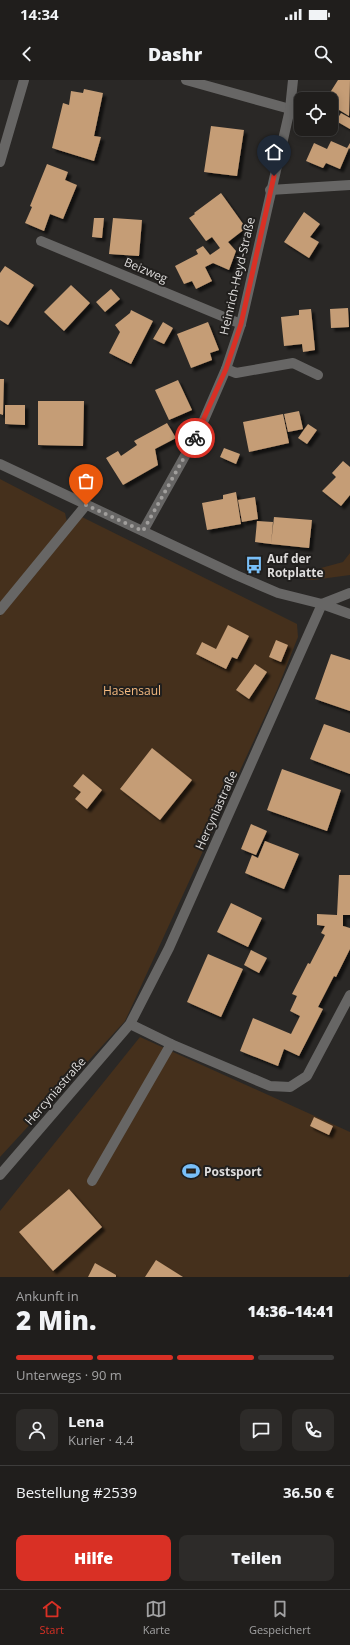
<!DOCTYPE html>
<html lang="de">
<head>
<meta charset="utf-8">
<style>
	:root { --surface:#201e1c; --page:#2d2b29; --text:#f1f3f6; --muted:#a2a2a3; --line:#3d3c3b; --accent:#d93025 }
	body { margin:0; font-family:"Open Sans",sans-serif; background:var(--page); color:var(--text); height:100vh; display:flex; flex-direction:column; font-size:15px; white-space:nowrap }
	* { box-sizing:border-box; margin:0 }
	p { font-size:13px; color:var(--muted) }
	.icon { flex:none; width:22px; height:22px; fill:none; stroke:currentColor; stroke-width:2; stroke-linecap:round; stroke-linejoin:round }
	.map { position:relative; height:1197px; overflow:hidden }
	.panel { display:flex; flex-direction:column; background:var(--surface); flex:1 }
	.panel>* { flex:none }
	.fabs { position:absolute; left:294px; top:12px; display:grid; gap:8px }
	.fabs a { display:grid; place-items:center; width:44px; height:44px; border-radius:8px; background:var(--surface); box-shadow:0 2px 10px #0003,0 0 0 1px var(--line); font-size:20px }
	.pin { position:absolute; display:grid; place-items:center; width:34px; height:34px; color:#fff; margin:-41px -17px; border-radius:50% 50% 50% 0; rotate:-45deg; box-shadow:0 0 4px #0007 }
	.pin .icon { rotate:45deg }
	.courier { position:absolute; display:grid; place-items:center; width:40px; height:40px; margin:-20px; border:3px solid #d93025; border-radius:50%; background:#fff; color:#222; box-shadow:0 1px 5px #0007 }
	.head em { font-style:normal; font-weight:800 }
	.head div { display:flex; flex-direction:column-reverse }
	.head { display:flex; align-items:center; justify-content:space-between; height:68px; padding:0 16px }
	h1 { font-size:26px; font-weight:800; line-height:30px }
	.bar { display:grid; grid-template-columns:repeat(4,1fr); gap:6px 4px; align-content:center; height:48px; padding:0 16px }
	.bar i { height:5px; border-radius:3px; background:var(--line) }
	.bar .on { background:var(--accent) }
	.bar p { grid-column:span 4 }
	.line { display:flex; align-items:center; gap:10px; padding:0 16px; border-top:1px solid var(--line) }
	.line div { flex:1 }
	.round { display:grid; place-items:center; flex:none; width:42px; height:42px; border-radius:8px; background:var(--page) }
	.button { display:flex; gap:8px; margin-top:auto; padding:8px 16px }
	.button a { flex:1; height:46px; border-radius:8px; background:var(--accent); color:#fff; font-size:16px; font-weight:800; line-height:46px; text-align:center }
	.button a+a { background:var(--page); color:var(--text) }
	.status { display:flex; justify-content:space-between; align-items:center; height:28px; padding:0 20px; background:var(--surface); direction:ltr }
	.status svg { height:11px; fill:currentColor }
	header { display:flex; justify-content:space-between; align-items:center; height:52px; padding:0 16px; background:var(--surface); font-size:18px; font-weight:800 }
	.dock { display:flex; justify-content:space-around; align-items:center; height:56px; border-top:1px solid var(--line); background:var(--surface); font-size:11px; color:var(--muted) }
	.dock a { display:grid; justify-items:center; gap:2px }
	.dock .on { color:var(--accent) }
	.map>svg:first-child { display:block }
	.green { fill:#45301c }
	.building { fill:#c59d76; filter:url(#shadow) }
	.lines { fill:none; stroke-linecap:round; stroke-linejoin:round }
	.service { stroke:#676665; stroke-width:10 }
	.minor { stroke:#676665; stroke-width:10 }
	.tertiary { stroke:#676665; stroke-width:10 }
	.done { stroke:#a09e9c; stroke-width:4; stroke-dasharray:0 7.2 }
	.route { stroke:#d93025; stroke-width:5 }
	.labels { text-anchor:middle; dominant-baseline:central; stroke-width:4; stroke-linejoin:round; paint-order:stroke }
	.street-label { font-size:12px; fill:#dfdddc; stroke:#211f1d }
	.poi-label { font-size:12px; font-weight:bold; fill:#dfdddc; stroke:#211f1d; text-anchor:start }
	.park-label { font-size:12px; fill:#f4b97f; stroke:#211f1d }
</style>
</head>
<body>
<div class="status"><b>14:34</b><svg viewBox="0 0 49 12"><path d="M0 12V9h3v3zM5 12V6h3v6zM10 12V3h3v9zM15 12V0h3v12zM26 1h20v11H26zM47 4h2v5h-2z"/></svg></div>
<header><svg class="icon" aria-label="back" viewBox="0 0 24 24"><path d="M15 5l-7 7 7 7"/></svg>Dashr<svg class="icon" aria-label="search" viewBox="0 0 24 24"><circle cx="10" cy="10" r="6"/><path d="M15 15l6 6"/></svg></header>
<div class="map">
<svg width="350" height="1197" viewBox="0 0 350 1197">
	<defs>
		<filter id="shadow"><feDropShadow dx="3.5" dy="3.5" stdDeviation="1" flood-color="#0009"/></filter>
	</defs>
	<rect width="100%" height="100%" fill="#2a2826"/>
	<!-- green -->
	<path class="green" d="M 0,399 L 65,433 L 67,442 L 0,524 Z
		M 82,437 L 297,544 L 298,557 L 277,610 L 125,941 L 0,1077 L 0,536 Z
		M 350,473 L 350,495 L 313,500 L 288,497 L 343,482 Z
		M 140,957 L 350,1052 L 350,1194 L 348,1197 L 0,1197 L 0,1131 Z"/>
	<!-- building -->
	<path class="building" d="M 338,0 L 350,0 L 349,36 L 331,25 L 331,19 L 326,19 Z
		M 84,9 L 103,13 L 94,56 L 101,57 L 94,81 L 52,68 L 63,23 L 69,25 L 71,11 L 83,13 Z
		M 341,33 L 350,38 L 350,49 L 336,41 Z
		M 211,46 L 244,50 L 237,96 L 204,92 Z
		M 331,61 L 347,68 L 350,63 L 350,69 L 349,68 L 340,89 L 326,83 L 323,88 L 306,81 L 314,63 L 327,69 Z
		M 47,84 L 68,92 L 65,100 L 77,105 L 63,139 L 50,134 L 44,151 L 25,143 L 32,127 L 30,126 Z
		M 221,113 L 246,148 L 228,162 L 236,171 L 229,190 L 213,183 L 205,187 L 212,201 L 196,209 L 192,201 L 184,204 L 175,186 L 198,174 L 196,170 L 203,166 L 210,175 L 220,168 L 212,157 L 206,161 L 189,138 L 195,134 L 194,133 Z
		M 304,132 L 320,144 L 310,157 L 319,162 L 309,178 L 284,162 Z
		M 94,138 L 104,138 L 102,158 L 92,157 Z
		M 113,138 L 142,140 L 139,176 L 109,174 Z
		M 5,186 L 34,205 L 8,245 L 0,240 L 0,193 Z
		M 71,205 L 90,223 L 64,251 L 44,232 Z
		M 111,209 L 120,219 L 105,232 L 96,222 Z
		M 348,228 L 349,247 L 331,248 L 330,229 Z
		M 311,229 L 315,270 L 303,272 L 302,264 L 284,266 L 281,237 L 299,235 L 299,230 Z
		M 131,230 L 153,241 L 131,284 L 109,273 L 120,252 L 115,245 L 130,233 Z
		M 163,242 L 173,248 L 164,264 L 153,259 Z
		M 208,242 L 219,270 L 210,273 L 212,280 L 191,288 L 177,254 Z
		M 0,299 L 4,299 L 3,335 L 0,334 Z
		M 178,300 L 192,330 L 169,340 L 155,310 Z
		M 38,321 L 84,321 L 83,366 L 38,365 Z
		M 5,325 L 25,325 L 25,345 L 5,344 Z
		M 299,331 L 303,349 L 288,352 L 284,334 Z
		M 283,334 L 289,363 L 249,372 L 243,342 Z
		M 167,343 L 176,358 L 155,369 L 158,385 L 123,405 L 106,378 L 118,371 L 121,376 L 137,365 L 134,361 Z
		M 308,344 L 317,350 L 307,364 L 298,358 Z
		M 224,368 L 240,374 L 236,384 L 220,377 Z
		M 343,381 L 350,387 L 350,415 L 341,426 L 322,411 L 336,397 L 332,393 Z
		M 236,412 L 241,444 L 207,450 L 202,423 L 223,419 L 223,415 Z
		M 255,417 L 258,439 L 242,442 L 238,420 Z
		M 274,437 L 312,440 L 309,468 L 271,464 Z
		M 257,441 L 273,442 L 271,464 L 255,462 Z
		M 228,545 L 249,556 L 237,579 L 232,577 L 226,589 L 196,574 L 202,562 L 216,569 Z
		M 276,560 L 288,565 L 281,582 L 269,577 Z
		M 331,574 L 350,580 L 350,631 L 315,619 Z
		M 255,584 L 267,592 L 249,619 L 236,610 Z
		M 324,644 L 350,653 L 350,694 L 310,679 Z
		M 152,668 L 192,700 L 160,740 L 120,709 Z
		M 282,689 L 341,710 L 327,751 L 267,730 Z
		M 83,694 L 102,710 L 87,729 L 75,719 L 81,712 L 73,706 Z
		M 251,744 L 267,751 L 256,775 L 241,769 Z
		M 265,761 L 299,774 L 284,809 L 245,793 L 252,775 L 258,778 Z
		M 339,795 L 350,795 L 350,835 L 343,835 L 343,846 L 350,848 L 350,869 L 336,897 L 334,896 L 318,927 L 323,929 L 299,976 L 284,969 L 278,986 L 240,971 L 253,938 L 291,954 L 300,936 L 290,931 L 297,916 L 292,914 L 308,883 L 310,884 L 325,855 L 321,853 L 325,846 L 317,845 L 317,834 L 337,835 Z
		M 231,823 L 262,838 L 248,867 L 217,852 Z
		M 251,870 L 267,878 L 259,893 L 244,885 Z
		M 208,874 L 243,889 L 221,937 L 187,922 Z
		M 314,1037 L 333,1046 L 329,1055 L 310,1046 Z
		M 69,1109 L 102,1147 L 53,1191 L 19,1152 Z
		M 156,1180 L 183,1197 L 145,1197 Z
		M 95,1183 L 116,1195 L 116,1197 L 88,1197 Z"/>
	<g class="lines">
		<!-- service -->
		<path class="service" d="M 186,0 L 290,29
			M 270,110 L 350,105
			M 41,161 L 241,244
			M 226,289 L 236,293 L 293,283 L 318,295
			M 92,1101 L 171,964"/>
		<!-- minor -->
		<path class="minor" d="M 0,82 L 24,0
			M 143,451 L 200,349 L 226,289 L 241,244 L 290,29 L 293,0
			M 0,530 L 86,425
			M 130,944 L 171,964 L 270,1006 L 290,1007 L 307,996 L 350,915
			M 0,1095 L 130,944 L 169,868 L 322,524"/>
		<!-- tertiary -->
		<path class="tertiary" d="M 0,384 L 236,495 L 278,513 L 322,524 L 350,534
			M 322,524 L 350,513"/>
	</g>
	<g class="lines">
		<!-- done -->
		<path class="done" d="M 86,425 L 143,451 L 195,358"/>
		<!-- route -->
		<path class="route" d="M 195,358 L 226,289 L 241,244 L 274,96"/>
	</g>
	<!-- icons -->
	<defs>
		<g id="bus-bare" transform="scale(1.38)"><path d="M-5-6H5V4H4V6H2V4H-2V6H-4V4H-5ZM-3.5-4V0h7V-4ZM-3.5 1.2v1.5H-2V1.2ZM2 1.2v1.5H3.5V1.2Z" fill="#79bff8" stroke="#211f1d" stroke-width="2.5" paint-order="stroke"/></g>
		<g id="stadium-bare" transform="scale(1.38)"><path d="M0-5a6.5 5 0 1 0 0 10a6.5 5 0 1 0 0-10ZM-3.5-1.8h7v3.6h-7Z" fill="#79bff8" stroke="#211f1d" stroke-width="2.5" paint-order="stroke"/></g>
	</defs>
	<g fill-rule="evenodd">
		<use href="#bus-bare" x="254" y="485"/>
		<use href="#stadium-bare" x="191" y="1091"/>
	</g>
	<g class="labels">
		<!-- street labels -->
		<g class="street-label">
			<text transform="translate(146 190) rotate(23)">Beizweg</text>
			<text transform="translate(237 196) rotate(-77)">Heinrich-Heyd-Straße</text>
			<text transform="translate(216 730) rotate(-66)">Hercyniastraße</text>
			<text transform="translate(55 1011) rotate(-49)">Hercyniastraße</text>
		</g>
		<!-- poi labels -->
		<g class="poi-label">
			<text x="267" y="478">Auf der<tspan x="267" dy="14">Rotplatte</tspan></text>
			<text x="204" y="1091">Postsport</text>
		</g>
		<!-- park labels -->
		<g class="park-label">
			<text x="132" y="610">Hasensaul</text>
		</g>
	</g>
</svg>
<div class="fabs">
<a><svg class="icon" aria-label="locate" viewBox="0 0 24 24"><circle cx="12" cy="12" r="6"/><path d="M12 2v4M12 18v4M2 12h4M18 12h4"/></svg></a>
</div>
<div class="pin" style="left:86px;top:425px;background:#ea580c"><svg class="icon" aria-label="bag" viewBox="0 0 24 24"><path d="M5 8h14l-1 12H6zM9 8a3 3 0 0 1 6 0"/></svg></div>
<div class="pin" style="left:274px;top:96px;background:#1f2937"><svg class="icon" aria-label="home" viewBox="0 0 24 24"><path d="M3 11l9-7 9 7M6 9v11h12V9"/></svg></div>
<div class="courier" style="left:195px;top:358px"><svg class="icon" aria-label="bike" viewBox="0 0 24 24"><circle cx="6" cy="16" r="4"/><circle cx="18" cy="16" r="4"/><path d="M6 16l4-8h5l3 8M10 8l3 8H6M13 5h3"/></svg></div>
</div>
<section class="panel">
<div class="head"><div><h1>2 Min.</h1><p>Ankunft in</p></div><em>14:36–14:41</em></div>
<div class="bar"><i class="on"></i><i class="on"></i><i class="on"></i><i></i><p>Unterwegs · 90 m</p></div>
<div class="line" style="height:72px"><a class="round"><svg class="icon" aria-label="person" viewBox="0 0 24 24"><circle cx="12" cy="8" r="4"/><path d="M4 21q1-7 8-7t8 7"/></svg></a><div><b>Lena</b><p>Kurier · 4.4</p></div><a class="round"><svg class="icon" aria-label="chat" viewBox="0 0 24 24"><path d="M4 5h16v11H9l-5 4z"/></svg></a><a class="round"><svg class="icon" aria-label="phone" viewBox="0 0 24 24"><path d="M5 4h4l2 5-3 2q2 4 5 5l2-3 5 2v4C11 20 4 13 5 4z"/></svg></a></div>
<div class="line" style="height:52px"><div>Bestellung #2539</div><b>36.50 €</b></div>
<div class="button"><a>Hilfe</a><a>Teilen</a></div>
</section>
<nav class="dock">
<a class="on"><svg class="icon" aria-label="home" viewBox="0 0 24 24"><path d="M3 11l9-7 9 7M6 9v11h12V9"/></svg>Start</a>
<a><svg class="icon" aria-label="map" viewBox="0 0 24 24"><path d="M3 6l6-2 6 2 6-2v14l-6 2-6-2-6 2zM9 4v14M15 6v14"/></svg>Karte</a>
<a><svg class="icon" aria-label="saved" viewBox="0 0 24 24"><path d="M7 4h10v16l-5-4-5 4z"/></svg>Gespeichert</a>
</nav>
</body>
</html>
